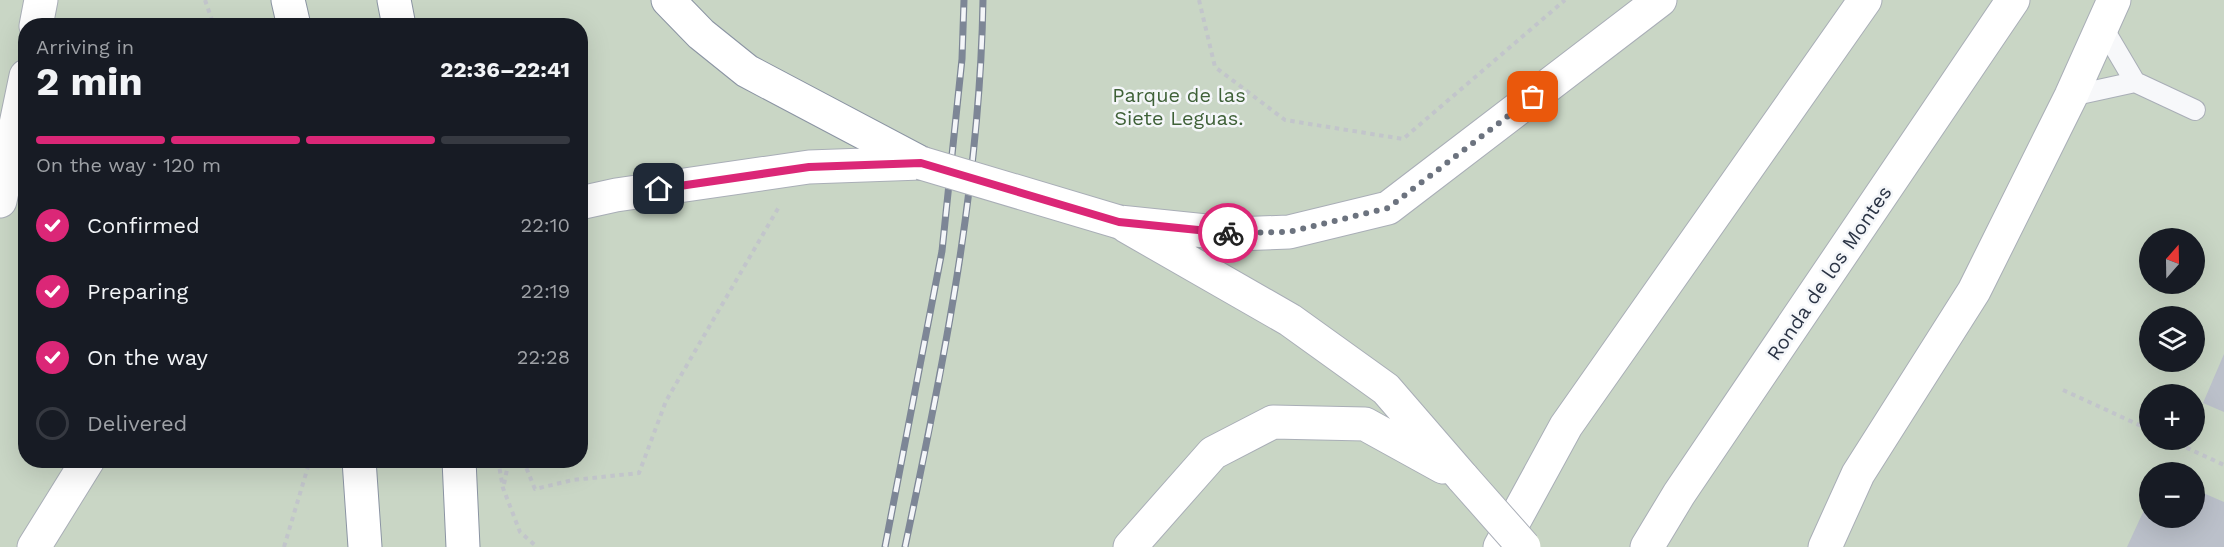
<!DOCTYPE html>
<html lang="en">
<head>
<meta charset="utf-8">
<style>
	:root { --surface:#171b24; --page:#242831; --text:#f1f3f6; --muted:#9ea1a6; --line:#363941; --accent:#db2777 }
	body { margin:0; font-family:"Work Sans",sans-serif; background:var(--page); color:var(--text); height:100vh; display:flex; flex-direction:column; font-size:22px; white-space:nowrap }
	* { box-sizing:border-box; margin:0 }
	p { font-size:20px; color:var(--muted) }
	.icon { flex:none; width:33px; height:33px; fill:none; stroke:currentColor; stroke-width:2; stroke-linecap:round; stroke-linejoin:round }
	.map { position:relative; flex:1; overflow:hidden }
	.drawer { position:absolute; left:18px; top:18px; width:570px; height:450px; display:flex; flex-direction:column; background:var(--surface); border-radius:24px; box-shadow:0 6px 24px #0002 }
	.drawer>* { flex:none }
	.needle { width:39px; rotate:20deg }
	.buttons { position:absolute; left:2139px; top:228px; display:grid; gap:12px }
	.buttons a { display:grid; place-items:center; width:66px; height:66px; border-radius:50%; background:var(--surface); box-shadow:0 6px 24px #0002; font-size:30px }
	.pin { position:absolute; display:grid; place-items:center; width:51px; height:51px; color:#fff; margin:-26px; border-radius:12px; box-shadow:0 3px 9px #0006 }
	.courier { position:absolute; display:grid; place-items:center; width:60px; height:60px; margin:-30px; border:4px solid #db2777; border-radius:50%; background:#fff; color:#222; box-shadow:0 2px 8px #0007 }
	.headline em { font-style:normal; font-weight:700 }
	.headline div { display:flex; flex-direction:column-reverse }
	.headline { display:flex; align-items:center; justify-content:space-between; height:102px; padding:0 18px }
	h1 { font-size:39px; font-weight:700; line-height:45px }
	.bar { display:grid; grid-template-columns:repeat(4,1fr); gap:9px 6px; align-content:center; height:72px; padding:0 18px }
	.bar i { height:8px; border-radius:4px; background:var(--line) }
	.bar .active { background:var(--accent) }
	.bar p { grid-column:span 4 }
	ol { padding:0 18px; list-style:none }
	li { display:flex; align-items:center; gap:18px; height:66px }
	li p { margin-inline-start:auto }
	li .icon { padding:6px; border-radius:50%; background:var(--accent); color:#fff; stroke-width:4 }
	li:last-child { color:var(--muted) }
	li i { width:33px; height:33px; border:3px solid var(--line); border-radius:50% }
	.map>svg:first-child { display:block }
	.green { fill:#c9d6c5; fill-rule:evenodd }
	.building { fill:#bbc0ca }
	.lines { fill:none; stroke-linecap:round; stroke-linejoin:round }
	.lane-casing { stroke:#a9aeb7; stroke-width:22 }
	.secondary-casing { stroke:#a9aeb7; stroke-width:35 }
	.highway-casing { stroke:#8b94a3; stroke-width:35 }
	.path { stroke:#c2c5cb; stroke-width:4; stroke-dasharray:4.5 4.5; stroke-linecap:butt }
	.lane { stroke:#f7f8fa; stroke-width:20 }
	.secondary { stroke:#fff; stroke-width:33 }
	.highway { stroke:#fff; stroke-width:33 }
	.rail-casing { stroke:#7d8696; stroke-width:7 }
	.rail { stroke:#f4f6f9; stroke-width:4.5; stroke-dasharray:14; stroke-linecap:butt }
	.secondary-bridge-casing { stroke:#a9aeb7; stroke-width:35; stroke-linecap:butt }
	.secondary-bridge { stroke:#fff; stroke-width:33 }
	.done { stroke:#6c737f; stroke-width:6; stroke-dasharray:0 10.8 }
	.route { stroke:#db2777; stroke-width:8 }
	.labels { text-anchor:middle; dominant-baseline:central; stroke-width:5; stroke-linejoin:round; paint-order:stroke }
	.park-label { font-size:20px; fill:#3f6138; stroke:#f4f6f9 }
	.street-label { font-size:20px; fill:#2b3445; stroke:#f4f6f9 }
</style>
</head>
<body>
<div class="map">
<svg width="2224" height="547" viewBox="0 0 2224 547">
	<rect width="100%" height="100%" fill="#e4e7ec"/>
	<!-- green -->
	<path class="green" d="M 0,0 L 2224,0 L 2224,547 L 0,547 ZM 26,26 L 580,26 L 580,460 L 26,460 ZM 2150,238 L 2194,238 L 2194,284 L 2150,284 ZM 2150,316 L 2194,316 L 2194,362 L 2150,362 ZM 2150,394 L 2194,394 L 2194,440 L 2150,440 ZM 2150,472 L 2194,472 L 2194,518 L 2150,518 Z"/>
	<!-- building -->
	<path class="building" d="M 2224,354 L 2224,412 L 2203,403 Z
		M 2194,489 L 2224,502 L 2224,547 L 2127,547 L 2150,497 L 2150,518 L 2194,518 Z"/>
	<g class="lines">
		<!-- lane casing -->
		<g class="lane-casing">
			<path id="lane" d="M 2102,26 L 2135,82 L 2195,110
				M 2071,96 L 2135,82"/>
		</g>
		<!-- secondary casing -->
		<g class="secondary-casing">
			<path id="secondary" d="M 36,26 L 41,0
				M 0,201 L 26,76
				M 580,203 L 616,195 L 809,167 L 921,163
				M 1119,222 L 1235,234 L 1289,232 L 1388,208 L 1660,0
				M 1126,226 L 1290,320 L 1386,389 L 1463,478
				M 34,547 L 88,460
				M 1130,547 L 1213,453 L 1273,422 L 1365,424 L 1443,467
				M 1500,547 L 1566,426 L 1865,0
				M 1647,547 L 1679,494 L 2013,0
				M 1825,547 L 1858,474 L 1974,291 L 2071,96 L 2114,0"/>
		</g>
		<!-- highway casing -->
		<g class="highway-casing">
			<path id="highway" d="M 288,0 L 294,26
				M 394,0 L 399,26
				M 668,0 L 701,34 L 747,71 L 921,163
				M 359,460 L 365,547
				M 459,460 L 463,547"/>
		</g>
		<!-- path -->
		<path class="path" d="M 205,0 L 214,26
			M 1199,0 L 1215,67 L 1285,120 L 1403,139 L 1565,0
			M 2063,390 L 2150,430
			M 2170,440 L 2224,465
			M 498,460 L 503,488 L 520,532 L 537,547
			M 523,460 L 535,489 L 573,480 L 639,473 L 666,401 L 780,205
			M 504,484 L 509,460
			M 284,547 L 310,460"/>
		<!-- lane -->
		<use href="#lane" class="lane"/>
		<!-- secondary -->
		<use href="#secondary" class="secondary"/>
		<!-- highway -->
		<use href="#highway" class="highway"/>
		<!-- rail casing -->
		<g class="rail-casing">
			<path id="rail" d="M 885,547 L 942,251 L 962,59 L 964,0
				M 905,547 C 943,367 980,185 983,0"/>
		</g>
		<!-- rail -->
		<use href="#rail" class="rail"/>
		<!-- secondary-bridge casing -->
		<g class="secondary-bridge-casing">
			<path id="secondary-bridge" d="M 921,163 L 1119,222
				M 1463,478 L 1524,547"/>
		</g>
		<!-- secondary-bridge -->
		<use href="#secondary-bridge" class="secondary-bridge"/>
	</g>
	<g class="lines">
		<!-- done -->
		<path class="done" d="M 1228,233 L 1289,232 L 1388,208 L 1533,97"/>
		<!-- route -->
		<path class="route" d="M 659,189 L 809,167 L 921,163 L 1119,222 L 1228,233"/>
	</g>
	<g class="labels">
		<!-- park labels -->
		<g class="park-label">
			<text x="1179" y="95">Parque de las<tspan x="1179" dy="23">Siete Leguas.</tspan></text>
		</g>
		<!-- street labels -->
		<g class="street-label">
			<text transform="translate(1829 273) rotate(-56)">Ronda de los Montes</text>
		</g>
	</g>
</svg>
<div class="buttons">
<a><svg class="needle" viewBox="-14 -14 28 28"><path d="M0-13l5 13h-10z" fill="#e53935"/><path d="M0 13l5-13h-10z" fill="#9ea1a6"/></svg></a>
<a><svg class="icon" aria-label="layers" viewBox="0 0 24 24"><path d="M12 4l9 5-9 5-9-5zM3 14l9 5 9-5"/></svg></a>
<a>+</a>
<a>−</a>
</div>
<div class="pin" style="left:1533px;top:97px;background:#ea580c"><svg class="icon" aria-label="bag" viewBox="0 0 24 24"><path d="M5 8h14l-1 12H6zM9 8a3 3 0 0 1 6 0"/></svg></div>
<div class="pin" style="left:659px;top:189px;background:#1f2937"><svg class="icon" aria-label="home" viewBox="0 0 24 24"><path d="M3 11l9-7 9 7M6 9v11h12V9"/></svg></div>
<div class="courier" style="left:1228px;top:233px"><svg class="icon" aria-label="bike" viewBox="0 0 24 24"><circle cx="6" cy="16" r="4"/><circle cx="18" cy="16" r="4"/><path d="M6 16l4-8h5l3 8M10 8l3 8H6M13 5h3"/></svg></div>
<section class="drawer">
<div class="headline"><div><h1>2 min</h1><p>Arriving in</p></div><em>22:36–22:41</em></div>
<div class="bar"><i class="active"></i><i class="active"></i><i class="active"></i><i></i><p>On the way · 120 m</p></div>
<ol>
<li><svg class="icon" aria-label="check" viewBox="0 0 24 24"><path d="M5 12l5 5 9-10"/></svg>Confirmed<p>22:10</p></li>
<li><svg class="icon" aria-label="check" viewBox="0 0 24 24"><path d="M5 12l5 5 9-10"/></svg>Preparing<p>22:19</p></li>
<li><svg class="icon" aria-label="check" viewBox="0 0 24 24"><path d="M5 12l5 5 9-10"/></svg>On the way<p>22:28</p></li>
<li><i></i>Delivered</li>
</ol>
</section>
</div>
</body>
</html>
